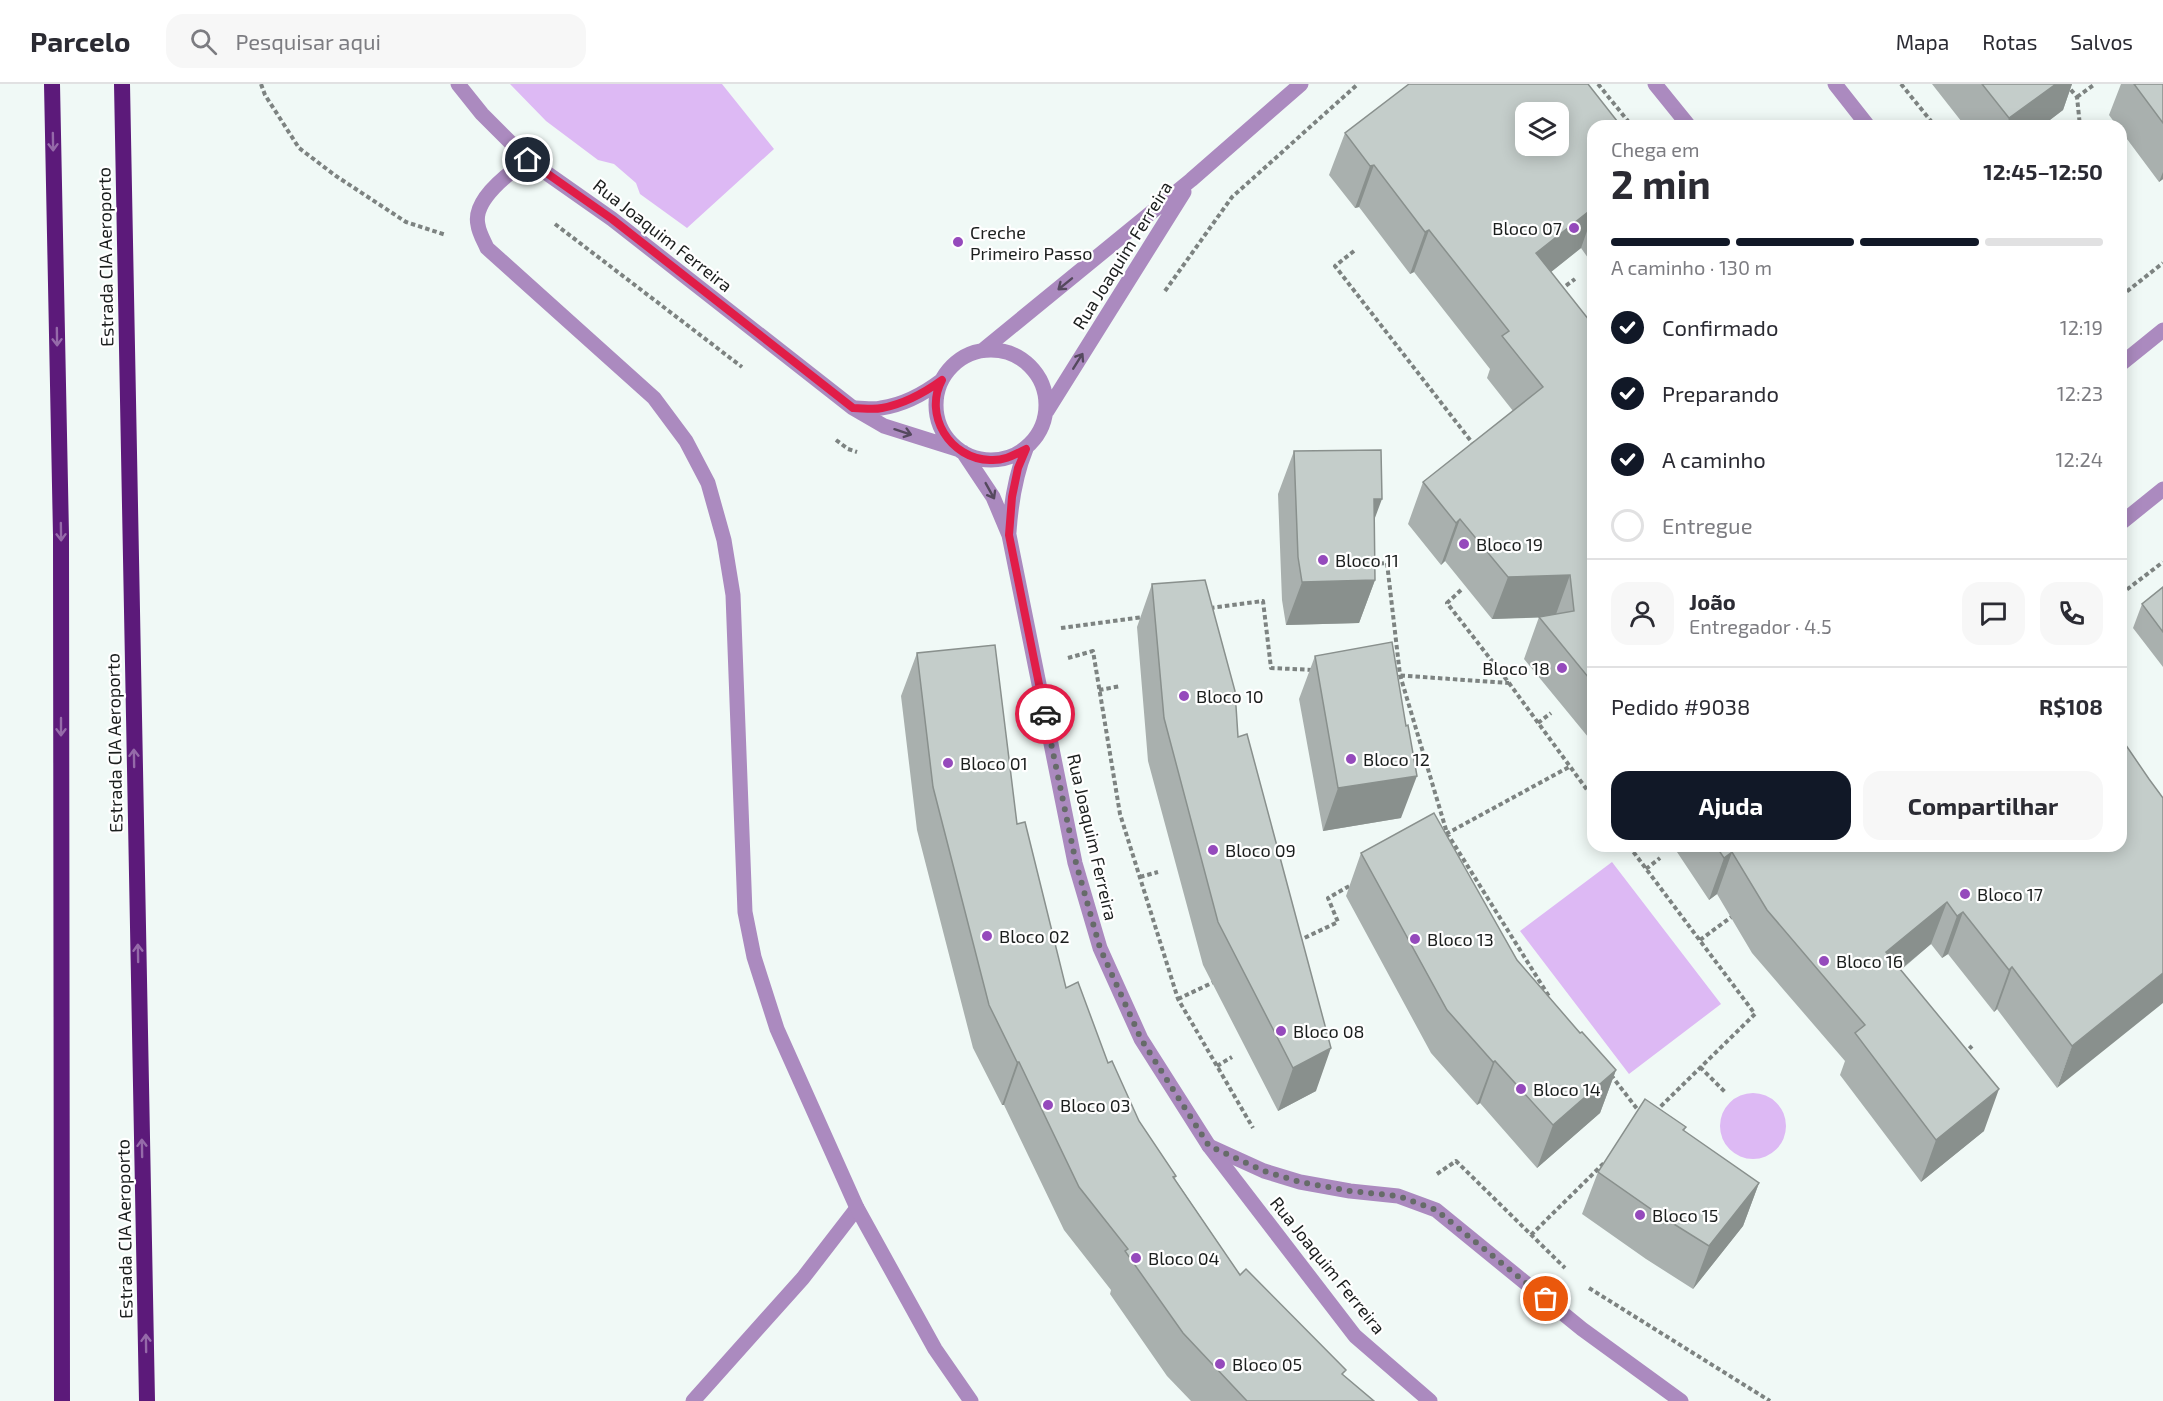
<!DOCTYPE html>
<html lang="pt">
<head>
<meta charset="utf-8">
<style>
	:root { --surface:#fff; --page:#f7f7f7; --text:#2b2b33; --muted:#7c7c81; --line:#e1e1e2; --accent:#111827 }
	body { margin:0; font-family:"Exo 2",sans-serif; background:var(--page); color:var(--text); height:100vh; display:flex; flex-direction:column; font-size:22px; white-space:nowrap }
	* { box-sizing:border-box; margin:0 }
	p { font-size:20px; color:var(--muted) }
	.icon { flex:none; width:33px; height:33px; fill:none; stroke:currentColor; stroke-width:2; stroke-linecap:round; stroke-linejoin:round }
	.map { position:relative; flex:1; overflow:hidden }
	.details { position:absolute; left:1587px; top:36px; width:540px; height:732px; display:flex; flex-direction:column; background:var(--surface); border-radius:18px; box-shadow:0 3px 15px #0003 }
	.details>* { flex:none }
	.tools { position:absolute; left:1515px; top:18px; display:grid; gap:12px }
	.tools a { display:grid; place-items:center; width:54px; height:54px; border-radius:12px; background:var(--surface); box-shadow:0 3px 15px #0003; font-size:30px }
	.pin { position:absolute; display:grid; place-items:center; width:51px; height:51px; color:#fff; margin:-26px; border:3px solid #fff; border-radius:50%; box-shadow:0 2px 6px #0007 }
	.courier { position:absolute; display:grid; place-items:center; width:60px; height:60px; margin:-30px; border:4px solid #e11d48; border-radius:50%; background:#fff; color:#222; box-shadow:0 2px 8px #0007 }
	.head em { font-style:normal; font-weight:700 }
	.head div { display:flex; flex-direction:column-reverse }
	.head { display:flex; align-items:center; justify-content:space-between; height:102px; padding:0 24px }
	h1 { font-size:39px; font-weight:700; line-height:45px }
	.bar { display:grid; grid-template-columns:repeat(4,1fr); gap:9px 6px; align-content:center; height:72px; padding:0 24px }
	.bar i { height:8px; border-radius:4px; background:var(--line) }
	.bar .on { background:var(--accent) }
	.bar p { grid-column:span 4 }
	.line { display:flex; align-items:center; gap:15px; padding:0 24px; border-top:2px solid var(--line) }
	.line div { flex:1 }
	.round { display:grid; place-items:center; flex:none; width:63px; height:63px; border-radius:18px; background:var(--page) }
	ol { padding:0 24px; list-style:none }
	li { display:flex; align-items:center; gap:18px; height:66px }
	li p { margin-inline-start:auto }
	li .icon { padding:6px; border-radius:50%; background:var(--accent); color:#fff; stroke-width:4 }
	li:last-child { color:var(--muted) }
	li i { width:33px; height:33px; border:3px solid var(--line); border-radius:50% }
	.primary-button { display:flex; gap:12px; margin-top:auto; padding:12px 24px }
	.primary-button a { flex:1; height:69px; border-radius:18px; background:var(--accent); color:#fff; font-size:24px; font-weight:700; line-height:69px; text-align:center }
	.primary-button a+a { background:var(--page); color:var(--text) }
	header { display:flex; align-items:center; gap:36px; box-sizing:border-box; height:84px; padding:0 30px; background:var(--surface); border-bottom:2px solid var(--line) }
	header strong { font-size:28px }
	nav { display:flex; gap:33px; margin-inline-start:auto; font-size:21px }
	.search { width:420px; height:54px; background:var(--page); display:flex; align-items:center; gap:15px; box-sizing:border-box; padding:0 21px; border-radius:18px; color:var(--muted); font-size:22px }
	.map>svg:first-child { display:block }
	.green { fill:#ddb9f4 }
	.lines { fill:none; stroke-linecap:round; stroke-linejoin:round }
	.path { stroke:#7d8381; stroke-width:4; stroke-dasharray:4.5 3; stroke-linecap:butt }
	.service { stroke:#ab8abf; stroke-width:15 }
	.minor { stroke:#ab8abf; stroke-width:15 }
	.tertiary { stroke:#ab8abf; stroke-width:15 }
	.trunk { stroke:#5c1a7a; stroke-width:16 }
	.wall { fill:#a9b0ae }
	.shaded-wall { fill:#89908d }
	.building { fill:#c4cdca; stroke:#89908d; stroke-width:1.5; fill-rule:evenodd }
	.oneway { stroke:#956aa9 }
	.oneway2 { stroke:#55495e }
	.done { stroke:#666b69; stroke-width:6; stroke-dasharray:0 10.8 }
	.route { stroke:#e11d48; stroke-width:8 }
	.poi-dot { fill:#954abc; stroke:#fff; stroke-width:2 }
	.labels { text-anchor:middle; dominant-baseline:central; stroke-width:4.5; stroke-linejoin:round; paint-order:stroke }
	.poi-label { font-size:18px; fill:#1b1e1d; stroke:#fff; text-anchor:start }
	.street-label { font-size:18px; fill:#1b1e1d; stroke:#fff }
</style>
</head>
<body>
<header>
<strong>Parcelo</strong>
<div class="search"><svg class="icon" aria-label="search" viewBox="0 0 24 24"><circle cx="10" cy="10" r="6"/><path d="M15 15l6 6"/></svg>Pesquisar aqui</div>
<nav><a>Mapa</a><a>Rotas</a><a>Salvos</a></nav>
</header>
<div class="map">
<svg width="2163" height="1317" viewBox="0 0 2163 1317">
	<rect width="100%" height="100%" fill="#f0f9f6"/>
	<!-- green -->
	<path class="green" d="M 510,0 L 722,0 L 774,65 L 687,144 L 640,110 L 636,99 L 614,80 L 598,76 L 546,37 Z
		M 1612,778 L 1721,920 L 1629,990 L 1520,847 Z
		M1720 1042a33 33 0 1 1 66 0a33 33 0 1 1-66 0Z"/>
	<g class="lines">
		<!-- path -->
		<path class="path" d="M 261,0 L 265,11 L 299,64 L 336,92 L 406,138 L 446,151
			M 1598,0 L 1632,42
			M 1901,0 L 1935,42
			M 2066,0 L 2077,13 L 2080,42
			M 2077,13 L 2095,0
			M 555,140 L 742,283
			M 1354,167 L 1335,182 L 1474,361
			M 1560,206 L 1575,195
			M 1165,207 L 1232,113 L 1358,0
			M 2121,212 L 2163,179
			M 836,356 L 848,365 L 857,368
			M 1372,480 L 1387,479 L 1400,591 L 1447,749 L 1550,914
			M 1461,506 L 1447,519 L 1509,599 L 1593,714
			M 2121,510 L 2163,478
			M 1210,524 L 1263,517 L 1271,584 L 1314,586
			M 1061,544 L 1143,533
			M 1068,574 L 1093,567 L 1120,730 L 1178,915 L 1253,1044
			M 1393,591 L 1509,599
			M 1099,606 L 1121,602
			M 1538,639 L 1551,629
			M 1446,750 L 1569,683
			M 1629,762 L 1755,930 L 1657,1026
			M 1646,785 L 1660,774
			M 1140,793 L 1158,788
			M 1700,856 L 1734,831
			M 1298,857 L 1338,838 L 1328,814 L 1353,800
			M 1178,915 L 1216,897
			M 1964,970 L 1972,962
			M 1217,982 L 1232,973
			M 1700,983 L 1726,1009
			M 1611,991 L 1641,1030
			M 1437,1090 L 1456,1077 L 1565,1184
			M 1531,1151 L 1605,1078
			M 1589,1204 L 1770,1317"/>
		<!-- service -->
		<path class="service" d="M 1655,0 L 1689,42
			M 1835,0 L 1868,42
			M 2121,280 L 2163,246
			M 2121,439 L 2163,405
			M 1209,1062 L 1264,1087 L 1300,1098 L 1350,1107 L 1398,1112 L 1436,1126 L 1582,1245 L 1681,1317
			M 693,1317 L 803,1194 L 857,1124"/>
		<!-- minor -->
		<path class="minor" d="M 528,76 L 612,135 L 853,324 L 884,342 L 957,365
			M936 321a55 55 0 1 1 110 0a55 55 0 1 1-110 0Z
			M 983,266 L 1191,96 L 1301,0
			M 856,324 C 864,324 873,326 881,324 C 903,321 925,309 942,296
			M 1047,327 L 1184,108
			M 963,368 L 993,413 L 1009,451 L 1075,779 L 1100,864 L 1141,955 L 1209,1062 L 1355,1252 L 1430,1317
			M 1009,448 C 1011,419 1015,392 1026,365"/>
		<!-- tertiary -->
		<path class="tertiary" d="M 458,0 L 482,30 L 528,76 C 510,88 472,116 478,141 C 479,149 484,157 487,164 L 654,314 L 686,357 L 708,399 L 724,456 L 733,511 L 745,828 L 754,873 L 777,945 L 857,1124 L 935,1265 L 971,1317"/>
		<!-- trunk -->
		<path class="trunk" d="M 52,0 L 61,451 L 62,1317
			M 122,0 L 147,1317"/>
	</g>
	<!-- wall -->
	<path class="wall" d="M 1932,0 L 2072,0 L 2063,26 L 2042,42 L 1965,42 Z
		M 2121,0 L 2163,0 L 2163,95 L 2159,98 L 2121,47 L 2121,42 L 2117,42 L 2109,31 Z
		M 1593,42 L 1593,181 L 1581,164 L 1551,188 L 1593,241 L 1593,659 L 1524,575 L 1539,533 L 1492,535 L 1445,477 L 1441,481 L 1408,440 L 1423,398 L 1513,327 L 1487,294 L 1490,285 L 1414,188 L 1410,190 L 1359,123 L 1355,124 L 1329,91 L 1345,49 Z
		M 1294,367 L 1374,437 L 1375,496 L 1359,539 L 1286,541 L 1282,516 L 1278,410 Z
		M 1152,500 L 1238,653 L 1316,1007 L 1278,1027 L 1203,881 L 1148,677 L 1137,543 Z
		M 2163,503 L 2163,583 L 2133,544 L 2142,520 Z
		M 917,569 L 1017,740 L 1066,904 L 1139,1037 L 1176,1092 L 1175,1095 L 1240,1191 L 1344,1292 L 1374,1317 L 1191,1317 L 1167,1292 L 1110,1210 L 1111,1206 L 1064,1146 L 1004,1021 L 1002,1021 L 973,964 L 917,746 L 901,612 Z
		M 1315,572 L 1401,734 L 1323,747 L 1299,615 Z
		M 2149,695 L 2163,714 L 2057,1004 L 1997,925 L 1994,928 L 1948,870 L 1942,874 L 1931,860 L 1901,886 L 1984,1047 L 1921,1098 L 1840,991 L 1845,977 L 1752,869 L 1717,810 L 1709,816 L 1673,762 L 2121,762 Z
		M 1361,769 L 1517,876 L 1580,949 L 1616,986 L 1600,1029 L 1537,1084 L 1480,1019 L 1477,1021 L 1431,969 L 1346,812 Z
		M 1686,1043 L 1684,1047 L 1759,1099 L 1743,1142 L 1693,1205 L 1646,1175 L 1582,1130 L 1598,1088 Z"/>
	<!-- shaded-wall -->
	<path class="shaded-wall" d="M 2056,0 L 2072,0 L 2063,26 L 2042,42 L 2007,42 L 2009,34 Z
		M 1374,81 L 1359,123 L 1355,124 L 1370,82 Z
		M 2163,88 L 2163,95 L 2159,98 Z
		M 1593,124 L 1593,130 L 1581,164 L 1521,212 L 1536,169 Z
		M 1429,146 L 1414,188 L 1410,190 L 1425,148 Z
		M 1374,415 L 1382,415 L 1366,458 Z
		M 1460,435 L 1445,477 L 1441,481 L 1456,439 Z
		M 1570,491 L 1555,533 L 1492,535 L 1508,493 Z
		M 1375,496 L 1359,539 L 1286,541 L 1302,498 Z
		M 1417,692 L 1401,734 L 1323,747 L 1338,704 Z
		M 1732,768 L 1717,810 L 1709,816 L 1724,774 Z
		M 1947,818 L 1931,860 L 1871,910 L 1886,868 Z
		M 1963,828 L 1948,870 L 1942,874 L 1957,832 Z
		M 2012,883 L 1997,925 L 1994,928 L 2009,886 Z
		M 2163,889 L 2163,919 L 2057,1004 L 2072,962 Z
		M 1331,964 L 1316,1007 L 1278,1027 L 1293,984 Z
		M 1495,977 L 1480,1019 L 1477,1021 L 1493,978 Z
		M 1017,978 L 1019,978 L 1004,1021 L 1002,1021 Z
		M 1616,986 L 1600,1029 L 1537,1084 L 1553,1041 Z
		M 1999,1005 L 1984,1047 L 1921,1098 L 1936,1056 Z
		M 1759,1099 L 1743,1142 L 1693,1205 L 1709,1162 Z"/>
	<!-- building -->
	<path class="building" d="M 1409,0 L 1588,0 L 1621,42 L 1593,42 L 1593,124 L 1536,169 L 1593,241 L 1593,599 L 1539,533 L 1574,527 L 1570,491 L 1508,493 L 1460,435 L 1456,439 L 1423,398 L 1543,303 L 1502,252 L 1509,247 L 1429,146 L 1425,148 L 1374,81 L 1370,82 L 1345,49 ZM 1526,28 L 1558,28 L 1558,62 L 1526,62 Z
		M 1982,0 L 2056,0 L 2009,34 Z
		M 2134,0 L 2163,0 L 2163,39 Z
		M 1381,366 L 1382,415 L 1374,415 L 1375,496 L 1302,498 L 1298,473 L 1294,367 Z
		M 1205,496 L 1235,607 L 1238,653 L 1247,650 L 1331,964 L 1293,984 L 1218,838 L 1164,634 L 1152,500 Z
		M 2163,503 L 2163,548 L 2142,520 Z
		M 1392,558 L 1406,642 L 1408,641 L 1417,692 L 1338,704 L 1315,572 Z
		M 995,561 L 1017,740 L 1025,738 L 1066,904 L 1078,898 L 1108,979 L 1112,977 L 1139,1037 L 1176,1092 L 1173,1093 L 1240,1191 L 1246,1185 L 1346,1286 L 1342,1290 L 1374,1317 L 1247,1317 L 1183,1249 L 1125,1167 L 1128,1165 L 1079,1103 L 1019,978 L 1017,978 L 989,921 L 933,703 L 917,569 Z
		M 2121,654 L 2149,695 L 2163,714 L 2163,889 L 2072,962 L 2012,883 L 2009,886 L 1963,828 L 1957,832 L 1947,818 L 1886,868 L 1999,1005 L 1936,1056 L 1855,949 L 1865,941 L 1767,826 L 1732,768 L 1724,774 L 1716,762 L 2121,762 Z
		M 1434,729 L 1517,876 L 1580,949 L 1582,948 L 1616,986 L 1553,1041 L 1495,977 L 1493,978 L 1447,926 L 1361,769 Z
		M 1645,1015 L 1686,1043 L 1683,1046 L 1759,1099 L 1709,1162 L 1661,1132 L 1598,1088 Z"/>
	<!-- one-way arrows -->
	<defs><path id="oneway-shaft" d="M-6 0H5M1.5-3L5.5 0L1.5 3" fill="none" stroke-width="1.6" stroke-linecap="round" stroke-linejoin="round" transform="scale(1.5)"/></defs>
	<g class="oneway">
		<use href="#oneway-shaft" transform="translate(53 58) rotate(89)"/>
		<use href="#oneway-shaft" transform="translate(57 253) rotate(89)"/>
		<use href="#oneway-shaft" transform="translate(61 448) rotate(89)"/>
		<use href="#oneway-shaft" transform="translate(61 643) rotate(90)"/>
		<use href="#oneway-shaft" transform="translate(134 674) rotate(-91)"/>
		<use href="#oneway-shaft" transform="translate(138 869) rotate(-91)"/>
		<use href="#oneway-shaft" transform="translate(142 1064) rotate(-91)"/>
		<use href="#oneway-shaft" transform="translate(146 1259) rotate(-91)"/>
	</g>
	<g class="oneway2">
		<use href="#oneway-shaft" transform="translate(1065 200) rotate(141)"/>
		<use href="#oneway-shaft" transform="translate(1078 277) rotate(-58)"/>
		<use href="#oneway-shaft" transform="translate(903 348) rotate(18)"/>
		<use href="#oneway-shaft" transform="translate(990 407) rotate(61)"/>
	</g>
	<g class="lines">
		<!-- done -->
		<path class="done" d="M 1045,630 L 1076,779 L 1100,864 L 1141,955 L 1209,1062 L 1264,1087 L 1300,1098 L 1350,1107 L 1398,1112 L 1436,1126 L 1546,1215"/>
		<!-- route -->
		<path class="route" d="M 528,76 L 612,135 L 853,324 C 862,324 873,326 882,324 C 904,320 924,309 942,296 C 923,331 950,375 990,376 C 1004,377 1014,371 1026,365 L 1018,384 L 1012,413 L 1009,451 L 1045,630"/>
	</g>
	<!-- markers -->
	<g class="poi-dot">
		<circle cx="1574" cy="144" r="6"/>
		<circle cx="958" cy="158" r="6"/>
		<circle cx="1464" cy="460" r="6"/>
		<circle cx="1323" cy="476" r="6"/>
		<circle cx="1562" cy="584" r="6"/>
		<circle cx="1184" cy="612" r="6"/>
		<circle cx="1351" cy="675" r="6"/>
		<circle cx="948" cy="679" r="6"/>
		<circle cx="1213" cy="766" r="6"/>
		<circle cx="1965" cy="810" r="6"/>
		<circle cx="987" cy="852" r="6"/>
		<circle cx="1415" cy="855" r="6"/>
		<circle cx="1824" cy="877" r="6"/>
		<circle cx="1281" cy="947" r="6"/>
		<circle cx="1521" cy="1005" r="6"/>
		<circle cx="1048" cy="1021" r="6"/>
		<circle cx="1640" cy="1131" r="6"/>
		<circle cx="1136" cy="1174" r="6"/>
		<circle cx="1220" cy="1280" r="6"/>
	</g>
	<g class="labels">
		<!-- poi labels -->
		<g class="poi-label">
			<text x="1562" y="144" text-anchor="end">Bloco 07</text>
			<text x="970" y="148">Creche<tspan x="970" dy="21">Primeiro Passo</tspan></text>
			<text x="1476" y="460">Bloco 19</text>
			<text x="1335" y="476">Bloco 11</text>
			<text x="1550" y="584" text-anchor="end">Bloco 18</text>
			<text x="1196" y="612">Bloco 10</text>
			<text x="1363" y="675">Bloco 12</text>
			<text x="960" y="679">Bloco 01</text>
			<text x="1225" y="766">Bloco 09</text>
			<text x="1977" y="810">Bloco 17</text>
			<text x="999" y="852">Bloco 02</text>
			<text x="1427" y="855">Bloco 13</text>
			<text x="1836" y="877">Bloco 16</text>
			<text x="1293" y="947">Bloco 08</text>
			<text x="1533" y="1005">Bloco 14</text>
			<text x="1060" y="1021">Bloco 03</text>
			<text x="1652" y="1131">Bloco 15</text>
			<text x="1148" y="1174">Bloco 04</text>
			<text x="1232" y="1280">Bloco 05</text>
		</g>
		<!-- street labels -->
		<g class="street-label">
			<text transform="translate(663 151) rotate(38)">Rua Joaquim Ferreira</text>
			<text transform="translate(1122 171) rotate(-58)">Rua Joaquim Ferreira</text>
			<text transform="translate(105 173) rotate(-91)">Estrada CIA Aeroporto</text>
			<text transform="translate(114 659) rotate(-91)">Estrada CIA Aeroporto</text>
			<text transform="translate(1093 753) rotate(77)">Rua Joaquim Ferreira</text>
			<text transform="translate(124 1145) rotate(-91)">Estrada CIA Aeroporto</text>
			<text transform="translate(1328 1181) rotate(51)">Rua Joaquim Ferreira</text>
		</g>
	</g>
</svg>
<div class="tools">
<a><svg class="icon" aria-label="layers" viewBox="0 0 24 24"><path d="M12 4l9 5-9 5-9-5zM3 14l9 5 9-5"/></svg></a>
</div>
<div class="pin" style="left:1546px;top:1215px;background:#ea580c"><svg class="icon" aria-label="bag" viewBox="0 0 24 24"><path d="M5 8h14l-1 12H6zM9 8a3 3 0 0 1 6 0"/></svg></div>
<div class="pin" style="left:528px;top:76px;background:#1f2937"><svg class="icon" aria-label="home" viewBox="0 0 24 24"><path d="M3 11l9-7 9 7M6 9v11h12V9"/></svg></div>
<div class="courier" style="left:1045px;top:630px"><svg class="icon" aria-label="car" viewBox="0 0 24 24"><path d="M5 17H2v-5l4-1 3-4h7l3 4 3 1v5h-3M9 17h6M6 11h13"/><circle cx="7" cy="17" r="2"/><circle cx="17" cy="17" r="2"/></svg></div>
<section class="details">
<div class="head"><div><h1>2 min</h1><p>Chega em</p></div><em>12:45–12:50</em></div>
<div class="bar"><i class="on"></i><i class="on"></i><i class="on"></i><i></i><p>A caminho · 130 m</p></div>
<ol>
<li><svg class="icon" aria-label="check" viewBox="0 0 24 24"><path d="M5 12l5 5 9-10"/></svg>Confirmado<p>12:19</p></li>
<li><svg class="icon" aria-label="check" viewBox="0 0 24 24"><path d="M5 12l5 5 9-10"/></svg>Preparando<p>12:23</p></li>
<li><svg class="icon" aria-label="check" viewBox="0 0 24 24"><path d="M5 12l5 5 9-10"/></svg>A caminho<p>12:24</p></li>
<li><i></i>Entregue</li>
</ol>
<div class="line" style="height:108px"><a class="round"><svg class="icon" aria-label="person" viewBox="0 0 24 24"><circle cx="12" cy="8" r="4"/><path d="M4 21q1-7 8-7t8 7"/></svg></a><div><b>João</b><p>Entregador · 4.5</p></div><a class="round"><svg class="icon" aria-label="chat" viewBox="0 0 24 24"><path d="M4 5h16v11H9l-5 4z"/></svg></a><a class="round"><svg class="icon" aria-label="phone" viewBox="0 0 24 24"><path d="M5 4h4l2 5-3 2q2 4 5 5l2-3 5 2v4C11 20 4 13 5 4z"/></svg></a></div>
<div class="line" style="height:78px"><div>Pedido #9038</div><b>R$108</b></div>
<div class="primary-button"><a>Ajuda</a><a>Compartilhar</a></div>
</section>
</div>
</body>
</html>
